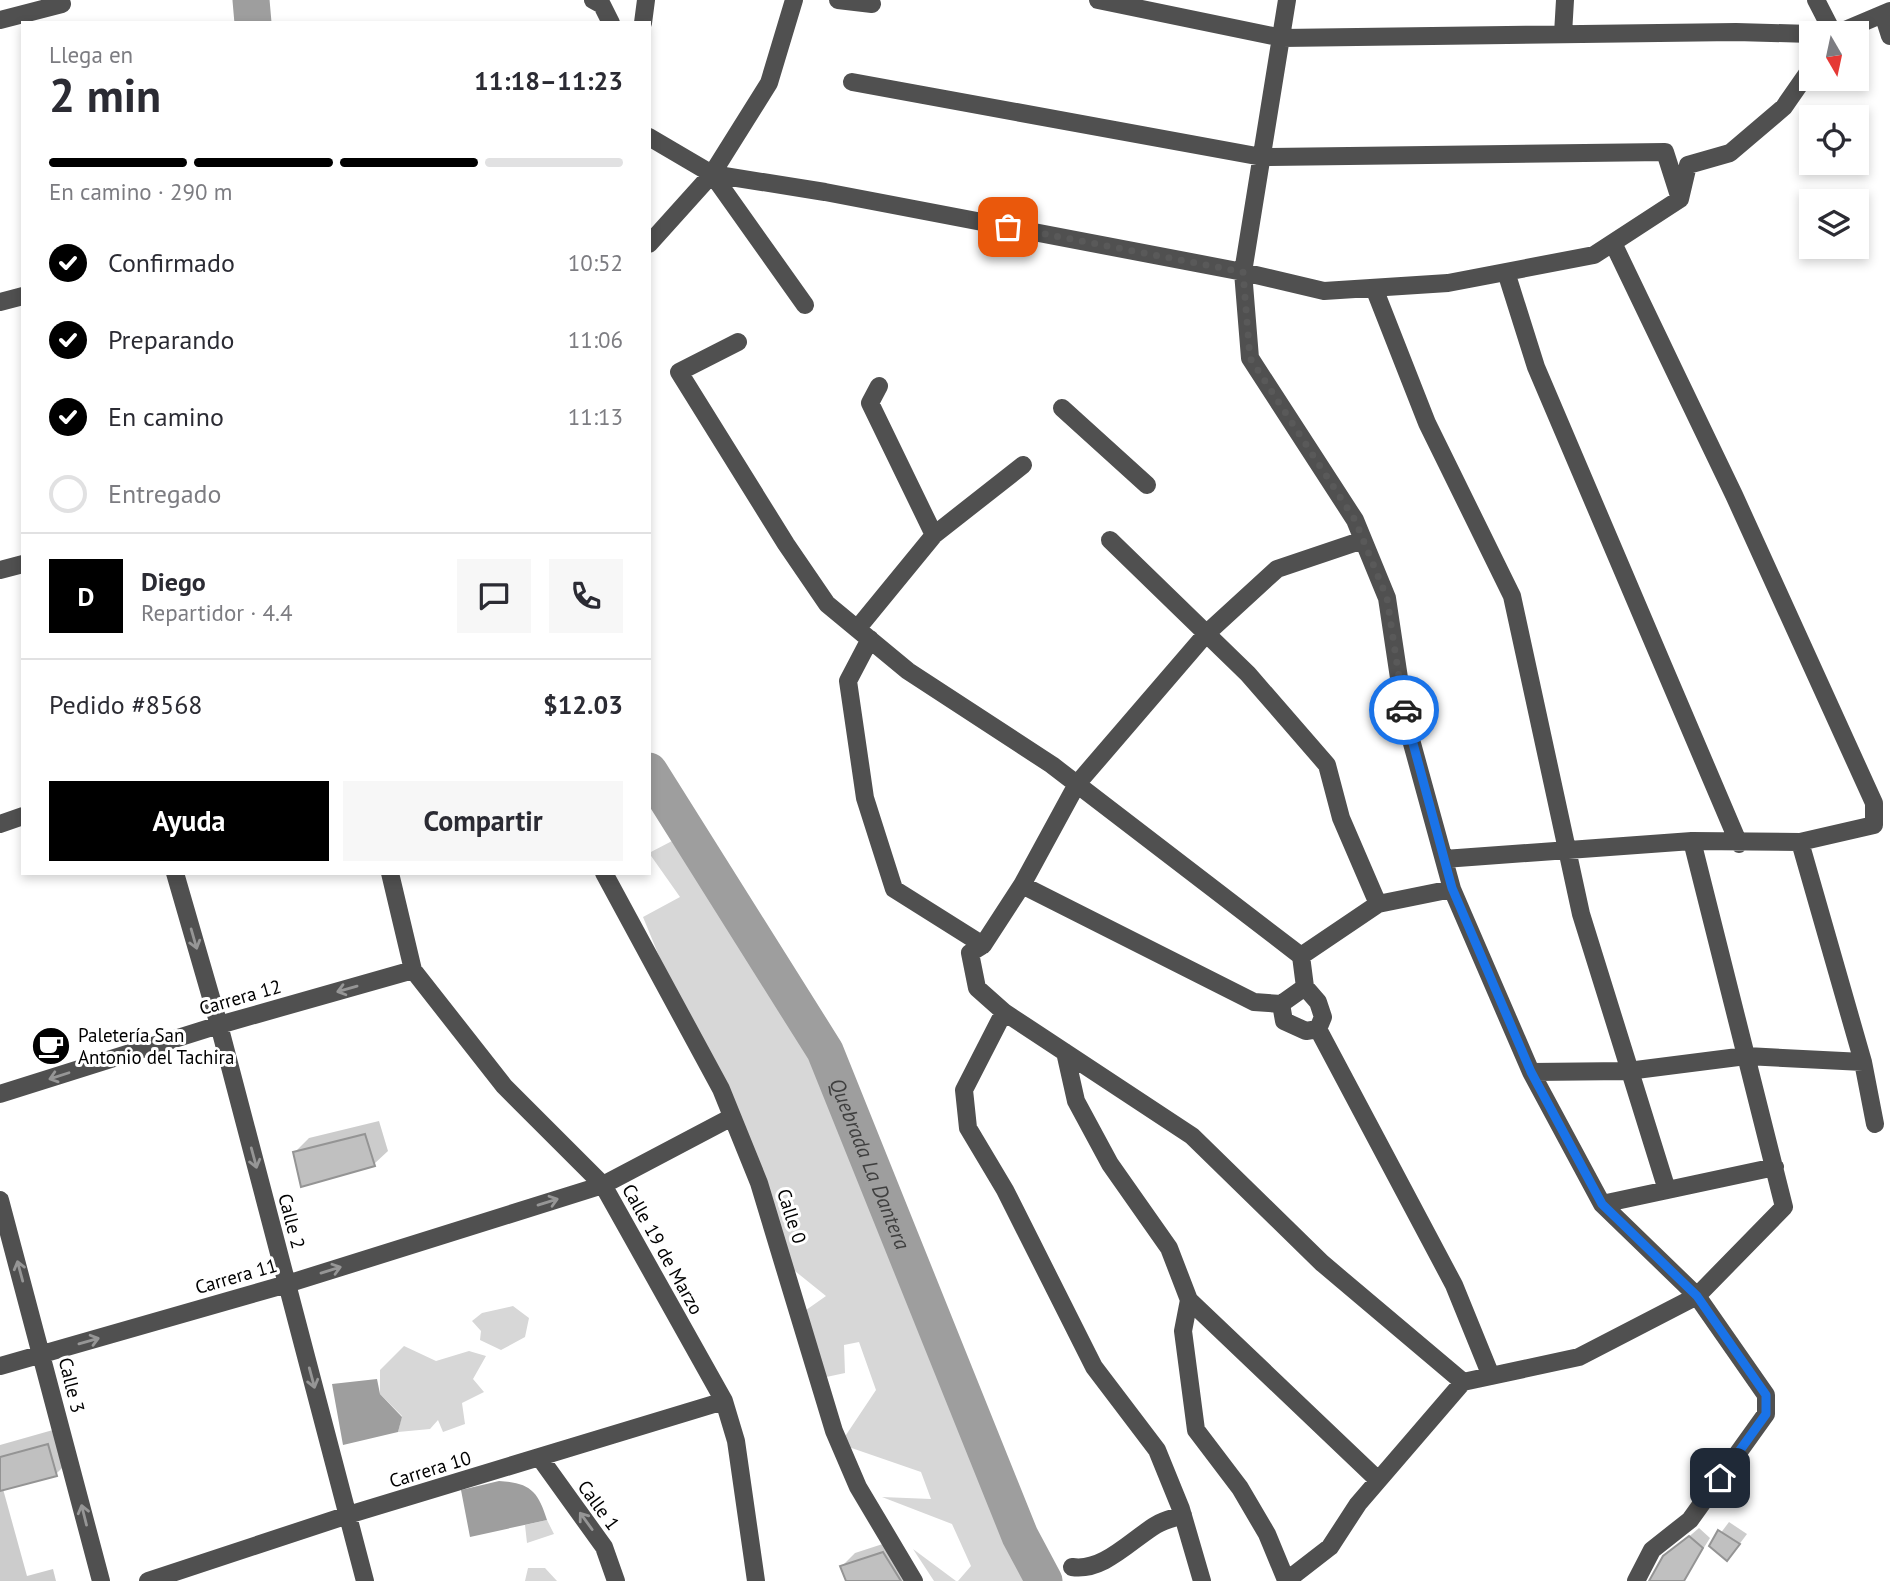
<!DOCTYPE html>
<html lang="es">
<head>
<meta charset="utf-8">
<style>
	:root { --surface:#fff; --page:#f7f7f7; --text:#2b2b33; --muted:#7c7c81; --line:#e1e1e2; --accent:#000 }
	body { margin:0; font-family:"PT Sans",sans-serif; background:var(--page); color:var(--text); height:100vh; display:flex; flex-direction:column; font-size:26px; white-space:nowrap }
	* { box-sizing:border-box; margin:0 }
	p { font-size:23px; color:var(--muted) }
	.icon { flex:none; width:38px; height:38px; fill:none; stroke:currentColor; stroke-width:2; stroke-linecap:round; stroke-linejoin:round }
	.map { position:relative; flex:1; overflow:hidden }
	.side { position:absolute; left:21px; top:21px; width:630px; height:854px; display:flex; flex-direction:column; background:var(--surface); border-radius:0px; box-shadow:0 4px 10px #0003 }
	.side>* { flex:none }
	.needle { width:46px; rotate:171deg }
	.fabs { position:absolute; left:1799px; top:21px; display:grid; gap:14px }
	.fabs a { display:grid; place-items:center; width:70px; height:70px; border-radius:0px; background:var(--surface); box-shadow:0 4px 10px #0003; font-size:35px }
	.pin { position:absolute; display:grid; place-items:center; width:60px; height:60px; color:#fff; margin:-30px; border-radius:14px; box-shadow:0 4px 10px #0006 }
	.courier { position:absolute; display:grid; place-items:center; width:70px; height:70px; margin:-35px; border:5px solid #1a73e8; border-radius:50%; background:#fff; color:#222; box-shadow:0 2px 9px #0007 }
	.headline em { font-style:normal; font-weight:600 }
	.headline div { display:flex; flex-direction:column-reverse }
	.headline { display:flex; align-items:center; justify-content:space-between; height:119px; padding:0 28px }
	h1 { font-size:46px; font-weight:600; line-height:52px }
	.bar { display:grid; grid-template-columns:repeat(4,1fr); gap:10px 7px; align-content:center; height:84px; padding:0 28px }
	.bar i { height:9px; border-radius:5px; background:var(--line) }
	.bar .current { background:var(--accent) }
	.bar p { grid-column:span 4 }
	.line { display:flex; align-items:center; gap:18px; padding:0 28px; border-top:2px solid var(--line) }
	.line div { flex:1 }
	.round { display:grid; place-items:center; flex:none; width:74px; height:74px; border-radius:0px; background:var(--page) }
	ol { padding:0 28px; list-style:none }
	li { display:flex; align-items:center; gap:21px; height:77px }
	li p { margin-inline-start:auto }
	li .icon { padding:7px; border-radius:50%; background:var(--accent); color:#fff; stroke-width:4 }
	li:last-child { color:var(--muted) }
	li i { width:38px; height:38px; border:4px solid var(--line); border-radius:50% }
	.button { display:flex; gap:14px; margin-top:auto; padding:14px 28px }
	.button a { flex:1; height:80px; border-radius:0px; background:var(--accent); color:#fff; font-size:28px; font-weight:600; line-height:80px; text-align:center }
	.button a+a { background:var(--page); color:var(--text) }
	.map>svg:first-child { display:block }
	.green { fill:#d7d7d7 }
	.water { fill:#9e9e9e }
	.shadow { fill:#0003 }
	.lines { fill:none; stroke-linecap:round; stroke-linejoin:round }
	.river { stroke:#9e9e9e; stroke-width:37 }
	.building { fill:#c0c0c0; stroke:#949494; stroke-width:2 }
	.minor { stroke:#505050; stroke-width:18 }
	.oneway { stroke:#969696 }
	.done { stroke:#595959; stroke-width:7; stroke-dasharray:0 12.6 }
	.route { stroke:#1a73e8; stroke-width:9 }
	.labels { text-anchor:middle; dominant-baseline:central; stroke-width:6; stroke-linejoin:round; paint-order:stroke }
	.street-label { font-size:19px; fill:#000; stroke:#fff }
	.poi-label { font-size:19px; fill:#000; stroke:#fff; text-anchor:start }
	.water-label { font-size:21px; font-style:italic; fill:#3f3f3f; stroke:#fff }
</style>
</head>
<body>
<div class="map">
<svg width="1890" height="1581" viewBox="0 0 1890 1581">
	<rect width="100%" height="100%" fill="#fff"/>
	<!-- green -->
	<path class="green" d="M 672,841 L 825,1051 L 1020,1536 L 1045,1581 L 958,1581 L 971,1566 L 952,1524 L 882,1497 L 931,1499 L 921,1472 L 840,1444 L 876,1390 L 859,1342 L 844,1345 L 845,1373 L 817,1379 L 799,1315 L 826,1296 L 785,1263 L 643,917 L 680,897 L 649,853 Z
		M 513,1306 L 529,1318 L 525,1337 L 501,1350 L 480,1340 L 481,1331 L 472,1321 L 482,1313 Z
		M 404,1346 L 436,1361 L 469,1351 L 486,1356 L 473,1379 L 484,1392 L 462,1403 L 465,1424 L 443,1432 L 438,1420 L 430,1429 L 398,1432 L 402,1416 L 380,1394 L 380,1370 Z
		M 547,1520 L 554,1534 L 527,1543 L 525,1525 Z
		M 913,1549 L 956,1581 L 934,1581 Z
		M 528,1568 L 545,1568 L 557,1581 L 525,1581 Z"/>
	<!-- water -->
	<path class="water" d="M 377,1379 L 380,1394 L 402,1417 L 398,1432 L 343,1445 L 332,1384 Z
		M 499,1481 C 530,1483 538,1491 547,1520 L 470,1537 L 461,1490 Z"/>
	<!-- shadow -->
	<path class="shadow" d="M 379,1121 L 388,1151 L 374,1164 L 295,1152 L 309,1138 Z
		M 67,1426 L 75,1455 L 56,1474 L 3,1489 L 27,1576 L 53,1569 L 56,1581 L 0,1581 L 0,1445 Z
		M 1729,1522 L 1747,1534 L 1735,1550 L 1711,1546 Z
		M 1699,1528 L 1710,1538 L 1683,1581 L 1650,1581 L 1665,1557 Z
		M 898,1539 L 917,1581 L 848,1581 L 842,1566 L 855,1553 Z"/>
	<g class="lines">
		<!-- river -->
		<g class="river">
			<path d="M 251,0 L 253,23"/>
			<path id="s1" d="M 649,771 L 825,1051 L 1020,1536 L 1044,1581"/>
		</g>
	</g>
	<!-- building -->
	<path class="building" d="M 365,1134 L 375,1166 L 301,1187 L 293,1152 Z
		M 48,1444 L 57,1476 L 0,1491 L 0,1457 Z
		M 1718,1530 L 1740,1544 L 1727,1561 L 1709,1546 Z
		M 1689,1536 L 1703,1548 L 1684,1581 L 1649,1581 L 1663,1556 Z
		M 883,1552 L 901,1581 L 846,1581 L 840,1566 Z"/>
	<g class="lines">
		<!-- minor -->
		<path class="minor" d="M 593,0 L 602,5 L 611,23
			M 794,0 L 769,83 L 712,174 L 825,192 L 1243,272 L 1324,291 L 1448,283 L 1594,255 L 1680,199 L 1688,165 L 1730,153 L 1784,107 L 1811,68
			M 838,0 L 872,4
			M 1098,0 L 1282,38 L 1736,32 L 1811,34
			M 1287,0 L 1243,272 L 1250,358 L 1355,520 L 1387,598 L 1405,718 L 1452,889 L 1531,1072 L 1602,1204 L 1697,1296 L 1766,1395 L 1766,1414 L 1690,1520 L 1652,1550 L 1636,1581
			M 1816,0 L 1833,33
			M 1883,14 L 1890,36
			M 0,20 L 62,4
			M 643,23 L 646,0
			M 1838,33 L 1890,11
			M 1563,34 L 1565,0
			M 852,82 L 1262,157 L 1665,152 L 1680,199
			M 649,137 L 712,174 L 805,305
			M 649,244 L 712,174
			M 1506,272 L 1536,367 L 1739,844
			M 1374,288 L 1427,423 L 1512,596 L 1581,914 L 1667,1190
			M 0,302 L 23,296
			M 738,342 L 679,372 L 786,544 L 827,604 L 908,671 L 1052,765 L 1301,956 L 1305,987 L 1281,1004
			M 879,386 L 870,403 L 934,535
			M 1062,408 L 1147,485
			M 1110,540 L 1248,674 L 1327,765 L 1341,818 L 1378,904
			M 0,570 L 23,564
			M 857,629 L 934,535 L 1023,465
			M 870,639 L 848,681 L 865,798 L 894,889 L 983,945 L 1022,885 L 1254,1002 L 1281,1004
			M 0,824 L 23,816
			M 1800,842 L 1863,1062 L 1875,1124
			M 1444,859 L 1692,841 L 1800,842 L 1874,825 L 1874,803 L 1734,495 L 1613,243
			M 175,873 L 219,1025 L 365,1581
			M 390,873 L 413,970 L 504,1086 L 603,1185 L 724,1401 L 736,1441 L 756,1581
			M 604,873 L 721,1089 L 759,1183 L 834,1431 L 858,1487 L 914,1581
			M 1022,885 L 1077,784 L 1206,634 L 1277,569 L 1363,540
			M 983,945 L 970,953 L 977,988 L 1004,1012 L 1192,1136 L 1322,1263 L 1463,1382
			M 1301,956 L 1378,904 L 1452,889
			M 1305,987 L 1318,1002 L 1323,1017 L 1318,1029 L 1454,1285 L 1491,1376
			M 1281,1004 L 1284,1021 L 1306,1031 L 1318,1029
			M 1004,1012 L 964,1090 L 968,1128 L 1005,1190 L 1094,1367 L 1157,1450 L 1181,1509 L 1202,1581
			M 1065,1052 L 1076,1101 L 1110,1164 L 1169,1248 L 1189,1300 L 1378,1480
			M 1531,1072 L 1628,1071 L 1746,1056 L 1863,1062
			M 0,1094 L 219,1025 L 413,970
			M 0,1200 L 101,1581
			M 1602,1204 L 1775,1167
			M 1189,1300 L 1183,1331 L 1196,1430 L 1240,1488 L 1267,1534 L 1286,1580
			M 0,1366 L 287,1284 L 603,1185 L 732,1117
			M 540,1458 L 604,1547 L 616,1581
			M 1072,1567 C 1103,1572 1131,1540 1156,1525 C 1164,1520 1174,1518 1183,1515
			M 148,1581 L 348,1515 L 724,1401
			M 1286,1581 L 1330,1547 L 1358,1504 L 1463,1382 L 1579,1357 L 1697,1296 L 1784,1207 L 1692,841"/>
	</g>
	<!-- one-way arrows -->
	<defs><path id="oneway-shaft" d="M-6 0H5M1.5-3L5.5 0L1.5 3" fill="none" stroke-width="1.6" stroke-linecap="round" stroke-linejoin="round" transform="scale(1.75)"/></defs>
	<g class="oneway">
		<use href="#oneway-shaft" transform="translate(194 939) rotate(74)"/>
		<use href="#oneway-shaft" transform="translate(347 989) rotate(164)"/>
		<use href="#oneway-shaft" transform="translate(59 1076) rotate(162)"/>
		<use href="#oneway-shaft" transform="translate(254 1158) rotate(75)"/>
		<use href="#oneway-shaft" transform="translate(548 1202) rotate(-17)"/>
		<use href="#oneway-shaft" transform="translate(331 1270) rotate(-17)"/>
		<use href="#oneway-shaft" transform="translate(20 1271) rotate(-105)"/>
		<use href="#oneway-shaft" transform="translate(89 1341) rotate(-16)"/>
		<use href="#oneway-shaft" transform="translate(312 1378) rotate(75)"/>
		<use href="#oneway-shaft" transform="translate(84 1515) rotate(-104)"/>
		<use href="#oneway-shaft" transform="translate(586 1521) rotate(-126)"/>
	</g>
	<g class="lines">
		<!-- done -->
		<path class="done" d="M 1008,227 L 1243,272 L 1250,358 L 1355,520 L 1387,598 L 1404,710"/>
		<!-- route -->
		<path class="route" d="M 1404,710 L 1452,888 L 1531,1072 L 1602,1204 L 1697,1296 L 1766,1395 L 1766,1414 L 1720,1478"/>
	</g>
	<!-- icons -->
	<defs>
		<g id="cafe-disc" transform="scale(2.0125)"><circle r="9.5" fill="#000" stroke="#fff"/><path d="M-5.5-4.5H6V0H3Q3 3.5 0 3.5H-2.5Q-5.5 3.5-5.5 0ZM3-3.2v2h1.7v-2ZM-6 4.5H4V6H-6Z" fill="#fff"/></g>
	</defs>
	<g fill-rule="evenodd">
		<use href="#cafe-disc" x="51" y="1046"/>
	</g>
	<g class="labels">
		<!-- street labels -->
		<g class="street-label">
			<text transform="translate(240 997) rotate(-16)">Carrera 12</text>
			<text transform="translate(792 1216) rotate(72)">Calle 0</text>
			<text transform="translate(292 1221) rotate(75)">Calle 2</text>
			<text transform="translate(663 1249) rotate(61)">Calle 19 de Marzo</text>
			<text transform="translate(236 1276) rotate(-16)">Carrera 11</text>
			<text transform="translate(72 1385) rotate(76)">Calle 3</text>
			<text transform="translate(430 1469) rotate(-17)">Carrera 10</text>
			<text transform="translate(599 1505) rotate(54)">Calle 1</text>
		</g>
		<!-- poi labels -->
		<g class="poi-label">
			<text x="78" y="1035">Paletería San<tspan x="78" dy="22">Antonio del Tachira</tspan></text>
		</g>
		<!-- water labels -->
		<g class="water-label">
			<text stroke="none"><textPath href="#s1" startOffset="452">Quebrada La Dantera</textPath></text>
		</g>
	</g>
</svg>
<div class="fabs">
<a><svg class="needle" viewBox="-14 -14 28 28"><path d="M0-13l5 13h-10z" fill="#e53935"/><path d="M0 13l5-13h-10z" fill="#7c7c81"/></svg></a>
<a><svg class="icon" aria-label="locate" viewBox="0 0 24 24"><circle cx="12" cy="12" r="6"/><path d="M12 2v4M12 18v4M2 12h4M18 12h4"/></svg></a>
<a><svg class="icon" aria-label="layers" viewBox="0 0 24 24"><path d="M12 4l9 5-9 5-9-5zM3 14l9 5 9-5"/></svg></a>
</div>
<div class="pin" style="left:1008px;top:227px;background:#ea580c"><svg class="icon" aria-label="bag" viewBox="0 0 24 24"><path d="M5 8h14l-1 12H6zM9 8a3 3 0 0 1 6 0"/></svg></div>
<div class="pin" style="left:1720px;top:1478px;background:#1f2937"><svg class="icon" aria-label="home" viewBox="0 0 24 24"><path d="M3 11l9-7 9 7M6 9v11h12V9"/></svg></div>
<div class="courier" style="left:1404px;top:710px"><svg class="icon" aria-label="car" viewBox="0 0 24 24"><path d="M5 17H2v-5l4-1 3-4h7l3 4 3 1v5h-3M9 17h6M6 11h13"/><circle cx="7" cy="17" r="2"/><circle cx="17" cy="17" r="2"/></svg></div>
<section class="side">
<div class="headline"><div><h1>2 min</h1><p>Llega en</p></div><em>11:18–11:23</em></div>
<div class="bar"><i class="current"></i><i class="current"></i><i class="current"></i><i></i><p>En camino · 290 m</p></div>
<ol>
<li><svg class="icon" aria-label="check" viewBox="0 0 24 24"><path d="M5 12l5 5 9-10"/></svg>Confirmado<p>10:52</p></li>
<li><svg class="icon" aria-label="check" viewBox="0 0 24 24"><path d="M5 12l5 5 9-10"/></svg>Preparando<p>11:06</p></li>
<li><svg class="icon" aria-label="check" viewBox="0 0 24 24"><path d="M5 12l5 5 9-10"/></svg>En camino<p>11:13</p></li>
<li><i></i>Entregado</li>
</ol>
<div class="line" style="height:126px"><b class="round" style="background:var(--accent);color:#fff">D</b><div><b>Diego</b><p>Repartidor · 4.4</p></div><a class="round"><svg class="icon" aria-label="chat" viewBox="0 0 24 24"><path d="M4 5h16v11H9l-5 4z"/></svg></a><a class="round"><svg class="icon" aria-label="phone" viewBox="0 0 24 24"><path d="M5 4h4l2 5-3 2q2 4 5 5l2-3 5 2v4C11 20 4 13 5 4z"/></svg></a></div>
<div class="line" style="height:91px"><div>Pedido #8568</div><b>$12.03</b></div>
<div class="button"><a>Ayuda</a><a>Compartir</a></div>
</section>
</div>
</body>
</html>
